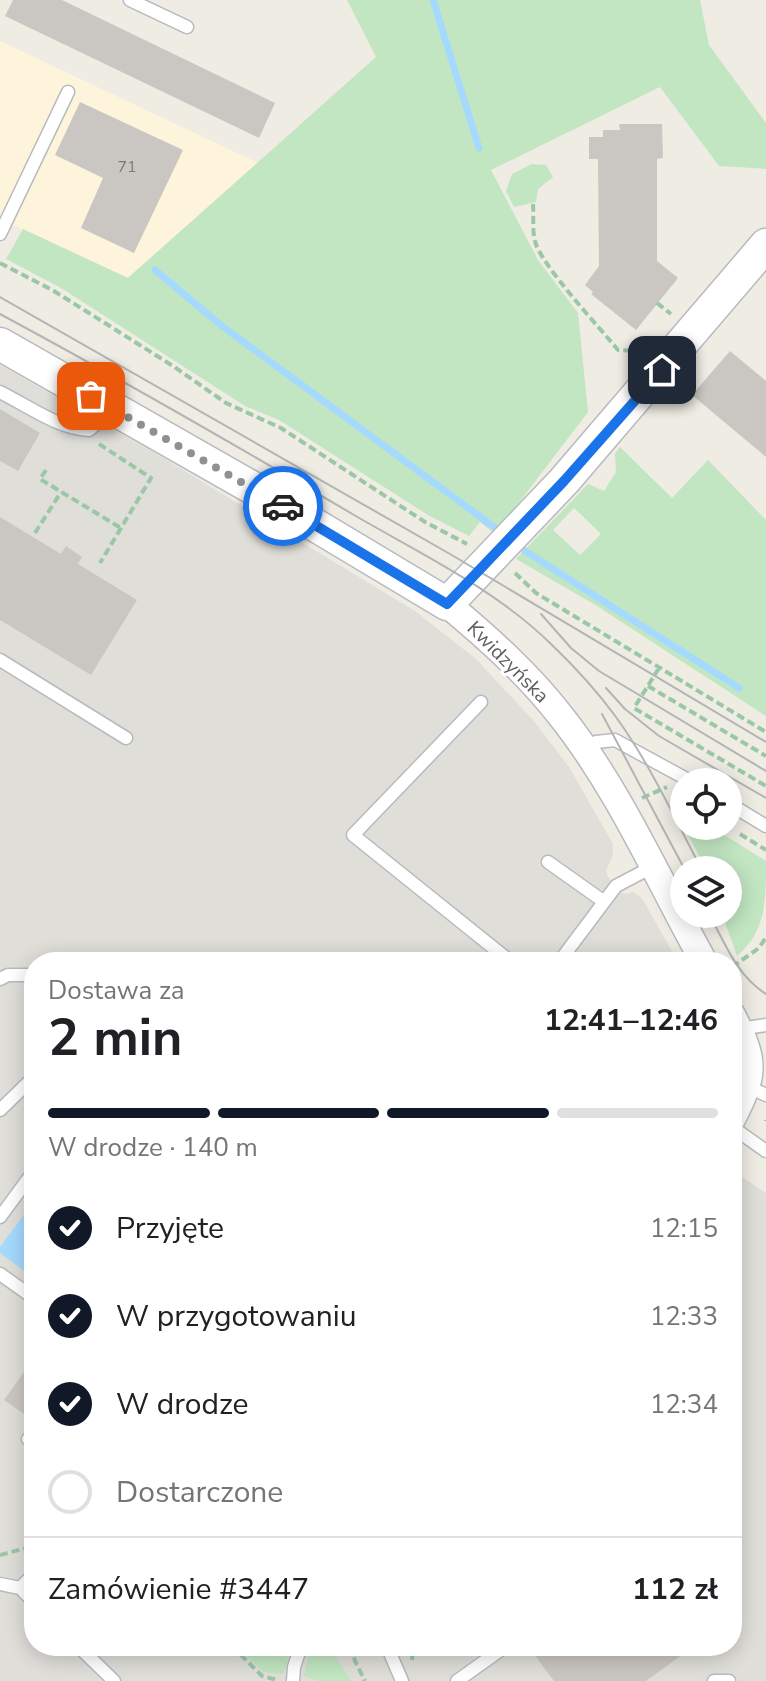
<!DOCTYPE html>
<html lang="pl">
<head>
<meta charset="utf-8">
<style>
	:root { --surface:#fff; --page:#f2f2f2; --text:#202124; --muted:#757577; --line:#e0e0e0; --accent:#111827 }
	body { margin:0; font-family:"Nunito Sans",sans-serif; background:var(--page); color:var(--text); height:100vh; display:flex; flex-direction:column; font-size:30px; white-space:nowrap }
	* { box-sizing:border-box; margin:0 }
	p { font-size:26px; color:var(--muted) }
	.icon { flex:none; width:44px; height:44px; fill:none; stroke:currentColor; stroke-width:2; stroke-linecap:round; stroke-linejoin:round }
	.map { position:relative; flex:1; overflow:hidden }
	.side { position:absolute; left:24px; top:952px; width:718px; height:704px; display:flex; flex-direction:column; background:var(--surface); border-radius:32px; box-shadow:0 4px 20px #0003 }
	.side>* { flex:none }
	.tools { position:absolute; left:670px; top:768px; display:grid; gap:16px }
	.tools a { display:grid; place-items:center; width:72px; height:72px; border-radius:50%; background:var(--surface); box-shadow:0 4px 20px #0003; font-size:40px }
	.pin { position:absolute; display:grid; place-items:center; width:68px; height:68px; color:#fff; margin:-34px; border-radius:16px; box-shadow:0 4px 12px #0006 }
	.courier { position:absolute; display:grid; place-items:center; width:80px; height:80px; margin:-40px; border:6px solid #1a73e8; border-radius:50%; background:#fff; color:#222; box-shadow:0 2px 10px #0007 }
	.headline em { font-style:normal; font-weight:700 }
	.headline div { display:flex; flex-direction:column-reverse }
	.headline { display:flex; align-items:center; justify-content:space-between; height:136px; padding:0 24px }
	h1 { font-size:52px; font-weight:700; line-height:60px }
	.bar { display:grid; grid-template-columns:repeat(4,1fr); gap:12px 8px; align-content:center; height:96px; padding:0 24px }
	.bar i { height:10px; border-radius:6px; background:var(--line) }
	.bar .on { background:var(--accent) }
	.bar p { grid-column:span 4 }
	.line { display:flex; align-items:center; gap:20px; padding:0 24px; border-top:2px solid var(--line) }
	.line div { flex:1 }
	ol { padding:0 24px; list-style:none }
	li { display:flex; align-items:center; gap:24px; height:88px }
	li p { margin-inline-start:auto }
	li .icon { padding:8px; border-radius:50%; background:var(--accent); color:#fff; stroke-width:4 }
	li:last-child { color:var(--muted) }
	li i { width:44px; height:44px; border:4px solid var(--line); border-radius:50% }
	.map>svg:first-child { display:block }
	.commercial { fill:#fef4db }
	.industrial { fill:#e0ded9 }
	.green { fill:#c2e6c1; fill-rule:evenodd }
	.water { fill:#a5dafe }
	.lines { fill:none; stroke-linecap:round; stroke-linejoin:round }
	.stream { stroke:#a5dafe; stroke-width:7 }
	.building { fill:#cac7c2 }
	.service-casing { stroke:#b7babe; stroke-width:15 }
	.minor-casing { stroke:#b7babe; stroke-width:29 }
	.tertiary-casing { stroke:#b7babe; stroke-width:35 }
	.path { stroke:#9ac7a6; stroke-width:4; stroke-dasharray:8 4; stroke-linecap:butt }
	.service { stroke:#fff; stroke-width:12 }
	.minor { stroke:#fff; stroke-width:26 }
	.tertiary { stroke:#fff; stroke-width:32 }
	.tram { stroke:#b3b4b5; stroke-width:2 }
	.done { stroke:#8f9191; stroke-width:8; stroke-dasharray:0 14.4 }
	.route { stroke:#1a73e8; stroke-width:10 }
	.labels { text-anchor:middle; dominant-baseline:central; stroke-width:6; stroke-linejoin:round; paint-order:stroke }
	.number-label { font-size:16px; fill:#787a7c }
	.street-label { font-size:20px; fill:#5c6065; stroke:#fff }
</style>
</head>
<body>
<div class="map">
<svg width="766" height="1681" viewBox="0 0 766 1681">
	<rect width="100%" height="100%" fill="#efece4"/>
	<!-- commercial -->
	<path class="commercial" d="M 0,41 L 258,163 L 127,278 L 0,219 Z"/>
	<!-- industrial -->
	<path class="industrial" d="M 0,365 L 160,456 L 415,611 L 476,659 L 533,720 L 569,767 L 613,844 L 613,854 L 606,871 L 608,877 L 624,894 L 633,892 L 642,898 L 678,962 L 34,962 L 34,1646 L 732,1646 L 732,1170 L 766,1193 L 766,1681 L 0,1681 Z"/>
	<!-- green -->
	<path class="green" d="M 347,0 L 700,0 L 709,45 L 766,123 L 766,169 L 719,166 L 660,87 L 491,170 L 538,260 L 578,313 L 588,412 L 495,534 L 480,522 L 469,536 L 428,515 L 279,420 L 245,406 L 61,288 L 6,259 L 23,229 L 128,278 L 376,57 Z
		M 532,164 L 546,165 L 553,177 L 538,189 L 536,202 L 514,207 L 506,191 L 512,174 Z
		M 620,447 L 672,498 L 708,460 L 766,520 L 766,716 L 597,606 L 516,559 L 588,484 L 604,491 L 616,472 L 615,454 ZM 574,508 L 601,534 L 580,555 L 553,530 Z
		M 677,807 L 684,811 L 684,826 L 710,826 L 766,861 C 766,901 766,932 737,956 L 722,914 L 728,914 L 728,870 L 707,870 L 673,808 Z
		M 237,1646 L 260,1652 L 293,1646 L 283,1674 L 263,1672 Z
		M 313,1646 L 328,1646 L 352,1681 L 318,1681 L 304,1676 L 309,1652 Z"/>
	<!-- water -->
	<path class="water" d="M 34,1201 L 34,1278 L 0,1253 L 0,1247 Z"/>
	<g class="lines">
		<!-- stream -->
		<path class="stream" d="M 433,0 L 479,148
			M 155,270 L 222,326 L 498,530
			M 525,551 L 739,688"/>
	</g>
	<!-- building -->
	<path class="building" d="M 13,0 L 62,0 L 275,103 L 259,138 L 5,16 Z
		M 80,102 L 183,150 L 134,253 L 81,228 L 103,178 L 55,155 Z
		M 619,124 L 662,124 L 663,158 L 657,159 L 657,261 L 678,278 L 636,330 L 591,294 L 593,292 L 585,285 L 599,266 L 598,159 L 589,159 L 589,137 L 603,137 L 603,130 L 620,130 Z
		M 730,351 L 766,381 L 766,457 L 692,395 Z
		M 0,409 L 40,433 L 18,471 L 0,461 Z
		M 0,517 L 61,554 L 66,546 L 82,557 L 78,564 L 137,600 L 91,675 L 0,620 Z
		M 34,1358 L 34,1421 L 4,1400 Z
		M 543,1646 L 694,1646 L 646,1681 L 554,1681 L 533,1653 Z"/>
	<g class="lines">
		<!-- service casing -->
		<g class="service-casing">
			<path id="service" d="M 130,0 L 187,27
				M 0,234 L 68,92
				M 0,392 C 28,406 57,428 89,430 L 112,410
				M 0,660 L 126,738
				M 481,702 L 353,835 L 511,962
				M 584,749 L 596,742 L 615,740 L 692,782
				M 728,803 L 766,826
				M 548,862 L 603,901
				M 559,962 L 616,886 L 652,867
				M 0,979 L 8,975 L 34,975
				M 739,1029 L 766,1025
				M 747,1086 L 766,1095
				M 0,1110 L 34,1077
				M 732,1127 L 766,1151
				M 0,1217 L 34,1171
				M 0,1274 L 34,1298
				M 28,1439 L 34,1441
				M 0,1584 L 20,1588 L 34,1602
				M 20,1588 L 34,1574
				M 78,1646 L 114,1681
				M 387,1646 L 402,1681
				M 293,1681 L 294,1667 L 301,1646
				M 457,1681 L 506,1646
				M 714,1681 L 729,1681"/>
		</g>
		<!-- minor casing -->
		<g class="minor-casing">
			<path id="minor" d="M 447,604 C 488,638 527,673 560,715 C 619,789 658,879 704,962
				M 732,1015 C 755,1061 756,1072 732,1119"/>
		</g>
		<!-- tertiary casing -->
		<g class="tertiary-casing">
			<path id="tertiary" d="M 0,344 L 265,495 L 447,604 L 564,481 L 766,245"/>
		</g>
		<!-- path -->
		<path class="path" d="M 533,204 C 534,216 532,230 535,241 C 540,264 601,329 618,350 L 639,351
			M 0,263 L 54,291 L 173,366 L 226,403 L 281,428 L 425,522 L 467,544
			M 657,303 L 671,314
			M 99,444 L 151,478 L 100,563
			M 46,470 L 40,479 L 121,528
			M 35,533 L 61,492
			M 515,573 L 536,593 L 766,732
			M 659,668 L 634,708 L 766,786
			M 648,686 L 766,756
			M 642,798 L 667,787
			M 740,834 L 766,850
			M 732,967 L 759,948 L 766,937
			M 766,1120 L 766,1121
			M 0,1555 L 34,1546
			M 232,1646 L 262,1676 L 277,1680
			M 351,1646 L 355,1661 L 365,1681
			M 412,1660 L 413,1646"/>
		<!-- service -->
		<use href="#service" class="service"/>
		<!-- minor -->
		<use href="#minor" class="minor"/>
		<!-- tertiary -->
		<use href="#tertiary" class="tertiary"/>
		<!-- tram -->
		<path class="tram" d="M 0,297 L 450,554 L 766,742
			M 0,314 C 119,378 237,446 354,515 C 421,554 495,589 551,644 C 574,666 597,691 616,717 C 650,764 675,819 702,870
			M 541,614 L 571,648 L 599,671 L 766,771
			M 606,688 L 625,709 L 659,736 L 766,798
			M 602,714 L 685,870
			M 709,914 C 725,943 737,976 766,994"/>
	</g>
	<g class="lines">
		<!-- done -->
		<path class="done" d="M 91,396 L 283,506"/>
		<!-- route -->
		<path class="route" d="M 283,506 L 447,604 L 564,481 L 662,370"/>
	</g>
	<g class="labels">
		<!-- number labels -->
		<g class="number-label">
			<text x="127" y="167">71</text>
		</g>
		<!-- street labels -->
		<g class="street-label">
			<text transform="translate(508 662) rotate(45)">Kwidzyńska</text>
		</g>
	</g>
</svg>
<div class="tools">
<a><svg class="icon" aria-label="locate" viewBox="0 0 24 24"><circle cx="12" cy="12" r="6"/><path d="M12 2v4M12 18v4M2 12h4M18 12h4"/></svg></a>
<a><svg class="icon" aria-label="layers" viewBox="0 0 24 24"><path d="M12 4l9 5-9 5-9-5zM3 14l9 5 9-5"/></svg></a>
</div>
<div class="pin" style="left:91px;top:396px;background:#ea580c"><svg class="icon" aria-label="bag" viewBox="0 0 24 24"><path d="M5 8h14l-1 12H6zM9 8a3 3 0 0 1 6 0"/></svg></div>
<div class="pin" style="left:662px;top:370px;background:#1f2937"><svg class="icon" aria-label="home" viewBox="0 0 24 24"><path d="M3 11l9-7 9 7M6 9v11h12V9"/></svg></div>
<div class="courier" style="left:283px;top:506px"><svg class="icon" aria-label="car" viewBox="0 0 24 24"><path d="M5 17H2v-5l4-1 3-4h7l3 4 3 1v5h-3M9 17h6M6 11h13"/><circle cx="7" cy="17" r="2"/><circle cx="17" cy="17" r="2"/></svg></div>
<section class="side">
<div class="headline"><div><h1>2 min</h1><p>Dostawa za</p></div><em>12:41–12:46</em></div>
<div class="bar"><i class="on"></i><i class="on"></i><i class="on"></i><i></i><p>W drodze · 140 m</p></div>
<ol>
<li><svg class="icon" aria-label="check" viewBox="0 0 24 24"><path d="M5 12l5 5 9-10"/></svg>Przyjęte<p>12:15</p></li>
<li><svg class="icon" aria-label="check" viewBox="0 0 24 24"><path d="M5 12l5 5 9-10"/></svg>W przygotowaniu<p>12:33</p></li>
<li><svg class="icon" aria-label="check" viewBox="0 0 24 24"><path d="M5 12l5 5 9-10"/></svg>W drodze<p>12:34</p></li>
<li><i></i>Dostarczone</li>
</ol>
<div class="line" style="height:104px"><div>Zamówienie #3447</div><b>112 zł</b></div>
</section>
</div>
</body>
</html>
